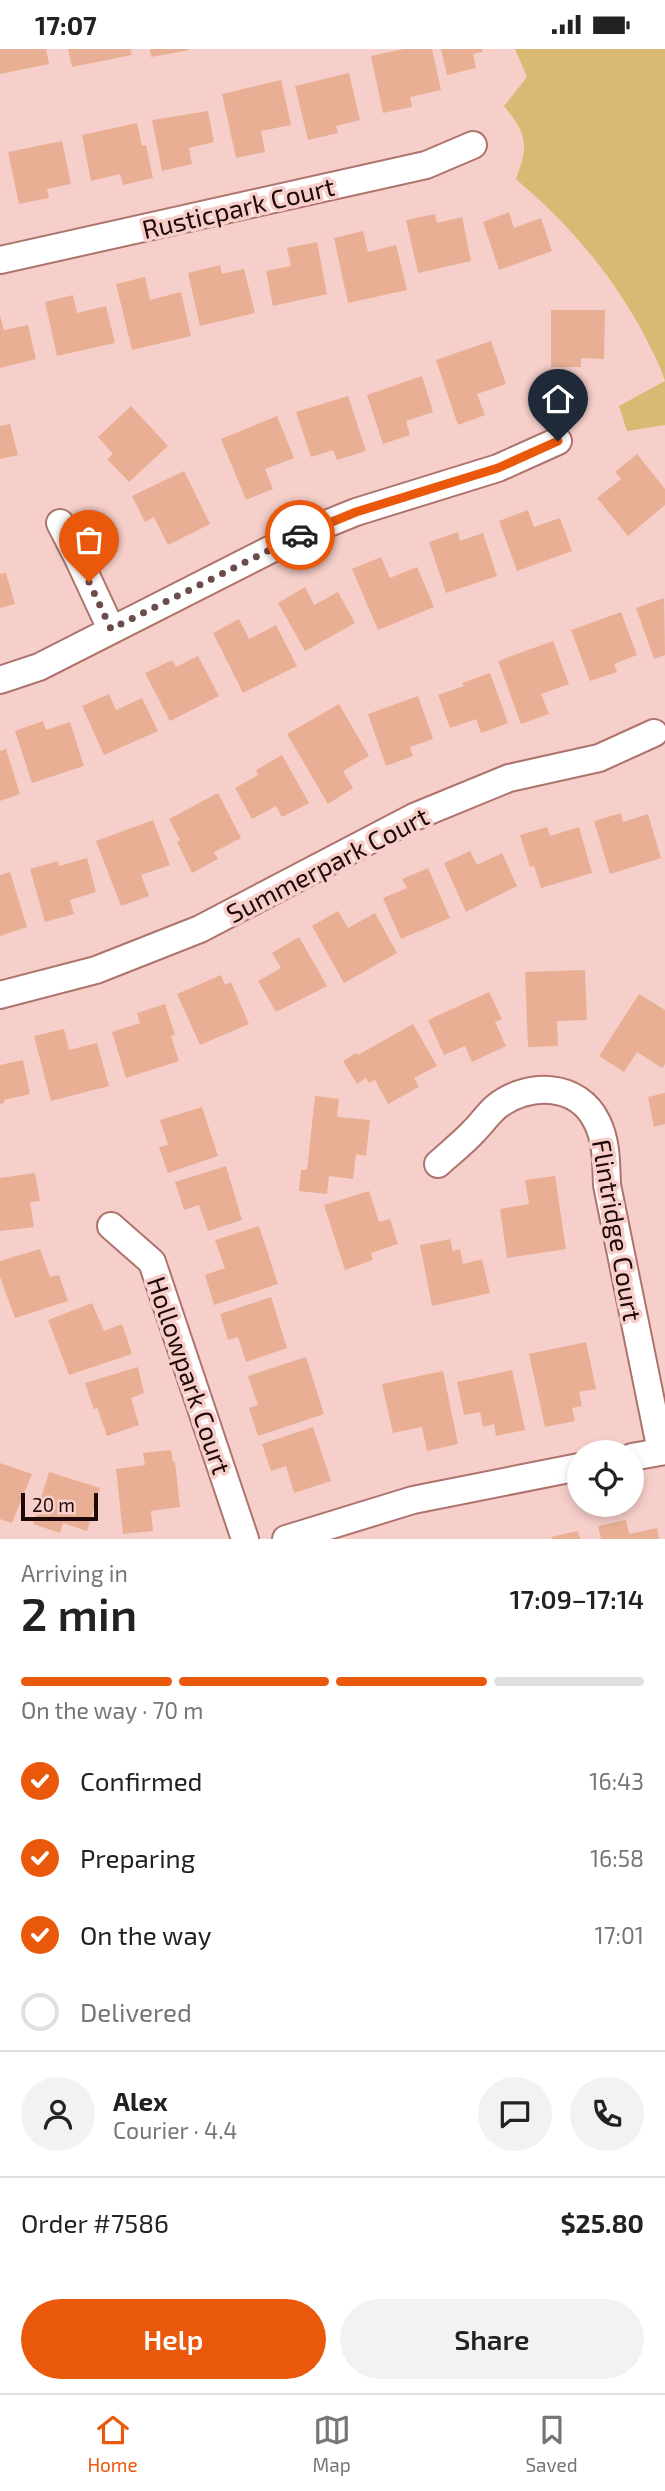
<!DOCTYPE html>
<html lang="en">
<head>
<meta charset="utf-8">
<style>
	:root { --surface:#fff; --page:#f2f2f2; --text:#222; --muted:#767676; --line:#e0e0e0; --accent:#ea580c }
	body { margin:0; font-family:"Exo 2",sans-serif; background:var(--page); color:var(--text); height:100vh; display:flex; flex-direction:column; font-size:26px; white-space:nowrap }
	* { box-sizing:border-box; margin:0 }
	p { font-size:23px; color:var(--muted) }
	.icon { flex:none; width:38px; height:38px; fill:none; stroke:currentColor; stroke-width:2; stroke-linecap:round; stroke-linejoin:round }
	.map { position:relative; height:1490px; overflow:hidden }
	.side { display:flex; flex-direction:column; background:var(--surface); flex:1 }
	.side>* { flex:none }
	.buttons { position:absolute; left:567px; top:1391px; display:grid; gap:14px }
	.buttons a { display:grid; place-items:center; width:77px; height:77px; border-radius:50%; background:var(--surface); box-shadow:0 4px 10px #0003; font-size:35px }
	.scale { position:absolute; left:21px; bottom:18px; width:77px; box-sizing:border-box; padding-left:7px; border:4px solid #1f0908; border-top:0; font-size:19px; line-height:24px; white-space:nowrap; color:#1f0908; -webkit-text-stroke:5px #f7cfca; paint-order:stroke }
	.pin { position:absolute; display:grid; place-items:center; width:60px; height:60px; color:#fff; margin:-72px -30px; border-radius:50% 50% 50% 0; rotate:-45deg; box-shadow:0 0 7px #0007 }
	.pin .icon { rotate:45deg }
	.courier { position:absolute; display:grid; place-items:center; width:70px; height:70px; margin:-35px; border:5px solid #ea580c; border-radius:50%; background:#fff; color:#222; box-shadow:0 2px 9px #0007 }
	.headline em { font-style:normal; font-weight:600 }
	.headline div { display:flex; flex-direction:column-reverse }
	.headline { display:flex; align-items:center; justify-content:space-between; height:119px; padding:0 21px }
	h1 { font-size:46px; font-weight:600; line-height:52px }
	.bar { display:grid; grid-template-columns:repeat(4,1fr); gap:10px 7px; align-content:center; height:84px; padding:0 21px }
	.bar i { height:9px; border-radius:5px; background:var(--line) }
	.bar .on { background:var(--accent) }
	.bar p { grid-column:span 4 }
	.line { display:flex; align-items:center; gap:18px; padding:0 21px; border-top:2px solid var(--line) }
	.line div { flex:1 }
	.round { display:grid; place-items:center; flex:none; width:74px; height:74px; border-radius:37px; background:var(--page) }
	ol { padding:0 21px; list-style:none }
	li { display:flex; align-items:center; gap:21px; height:77px }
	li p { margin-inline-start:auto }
	li .icon { padding:7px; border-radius:50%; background:var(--accent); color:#fff; stroke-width:4 }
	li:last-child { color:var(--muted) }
	li i { width:38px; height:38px; border:4px solid var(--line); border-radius:50% }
	.action { display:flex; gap:14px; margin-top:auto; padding:14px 21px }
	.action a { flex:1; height:80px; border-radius:42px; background:var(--accent); color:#fff; font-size:28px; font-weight:600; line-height:80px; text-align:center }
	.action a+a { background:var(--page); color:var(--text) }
	.status { display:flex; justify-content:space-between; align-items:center; height:49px; padding:0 35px; background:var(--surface); direction:ltr }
	.status svg { height:19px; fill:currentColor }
	.menu { display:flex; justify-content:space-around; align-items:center; height:98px; border-top:2px solid var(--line); background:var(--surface); font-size:19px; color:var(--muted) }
	.menu a { display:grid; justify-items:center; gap:4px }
	.menu .on { color:var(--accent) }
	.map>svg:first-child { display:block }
	.green { fill:#d9b973 }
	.building { fill:#e8af94 }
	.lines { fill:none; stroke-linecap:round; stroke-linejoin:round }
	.minor-casing { stroke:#af736d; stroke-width:30 }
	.minor { stroke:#fff; stroke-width:26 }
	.done { stroke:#6b4e4c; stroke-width:7; stroke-dasharray:0 12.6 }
	.route { stroke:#ea580c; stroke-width:9 }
	.labels { text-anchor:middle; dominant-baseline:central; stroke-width:7; stroke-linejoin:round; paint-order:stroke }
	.street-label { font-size:26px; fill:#1f0908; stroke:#f7cfca }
</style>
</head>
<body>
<div class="status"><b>17:07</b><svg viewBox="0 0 49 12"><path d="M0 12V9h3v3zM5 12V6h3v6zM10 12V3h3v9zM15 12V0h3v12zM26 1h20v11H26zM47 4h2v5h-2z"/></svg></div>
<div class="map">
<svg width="665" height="1490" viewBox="0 0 665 1490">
	<rect width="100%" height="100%" fill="#f7cfca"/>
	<!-- green -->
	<path class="green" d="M 515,0 L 665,0 L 665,376 L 627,382 L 619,357 L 665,332 C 659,313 649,296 640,278 C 606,218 568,175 516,130 C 529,96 527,85 504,57 L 527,28 Z"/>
	<!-- building -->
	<path class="building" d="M 0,0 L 46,0 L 49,15 L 0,25 Z
		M 68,0 L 130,0 L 132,6 L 72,18 Z
		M 150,0 L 189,0 L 189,1 L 151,8 Z
		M 404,0 L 432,0 L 441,41 L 410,48 L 412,58 L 383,64 L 371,7 Z
		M 441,0 L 483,0 L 482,3 L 473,5 L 476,19 L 447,26 Z
		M 349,24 L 360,71 L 336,77 L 338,84 L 308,91 L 295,37 Z
		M 281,31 L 291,76 L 261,82 L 265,103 L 236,109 L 222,45 Z
		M 208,62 L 214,93 L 189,99 L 192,115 L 162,122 L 152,71 Z
		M 137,74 L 142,97 L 146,96 L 153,129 L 123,136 L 120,125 L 91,132 L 82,86 Z
		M 62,92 L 71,135 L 47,140 L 49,149 L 19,155 L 8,103 Z
		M 509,163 L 514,179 L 541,169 L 552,202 L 499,221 L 483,173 Z
		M 435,165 L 437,174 L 462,168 L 471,212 L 418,224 L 406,171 Z
		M 363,182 L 368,203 L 396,196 L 407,241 L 348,254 L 334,189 Z
		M 317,193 L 327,245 L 273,257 L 266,222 L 291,217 L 287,199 Z
		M 220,216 L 222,225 L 244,220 L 255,264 L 200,277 L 188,224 Z
		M 145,228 L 150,251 L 181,243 L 191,287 L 132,301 L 116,235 Z
		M 73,246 L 77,264 L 106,257 L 115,294 L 57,307 L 45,253 Z
		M 551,261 L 605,261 L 604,310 L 581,309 L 581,318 L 551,318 Z
		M 0,267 L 4,281 L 28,276 L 36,310 L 0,319 Z
		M 491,292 L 506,335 L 477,345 L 485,366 L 458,376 L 436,311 Z
		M 422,327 L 433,363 L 406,372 L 410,386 L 383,395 L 367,346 Z
		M 348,347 L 366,402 L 337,411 L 333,401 L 311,408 L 296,363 Z
		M 131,357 L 168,397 L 129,433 L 107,410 L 113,405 L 98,388 Z
		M 277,367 L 294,409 L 265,420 L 273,440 L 246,451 L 221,390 Z
		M 10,375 L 18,406 L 0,410 L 0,377 Z
		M 637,405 L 665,440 L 665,456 L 628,487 L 597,449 L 621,430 L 615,423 Z
		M 184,422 L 210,475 L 168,496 L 154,468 L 145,473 L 132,447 Z
		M 528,461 L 534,478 L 560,469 L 572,502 L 517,522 L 499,472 Z
		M 458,483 L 460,492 L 483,484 L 497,527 L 446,544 L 429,493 Z
		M 381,508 L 390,529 L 417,518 L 434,558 L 378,581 L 352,520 Z
		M 6,524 L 15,555 L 0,559 L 0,525 Z
		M 305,538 L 314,556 L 338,543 L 355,574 L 305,602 L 278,554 Z
		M 664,549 L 665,606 L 654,610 L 636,559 Z
		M 621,563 L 637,606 L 614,615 L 617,623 L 590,632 L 571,581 Z
		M 239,570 L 249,590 L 276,576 L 297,617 L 243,644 L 213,584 Z
		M 553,592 L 569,635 L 541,645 L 549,665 L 521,675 L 498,612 Z
		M 198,607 L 219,647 L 170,672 L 145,624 L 172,611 L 176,618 Z
		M 490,624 L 508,674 L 481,684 L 476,670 L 450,679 L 438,646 L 464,637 L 462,634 Z
		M 109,645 L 116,661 L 142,649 L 158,682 L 104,706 L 82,657 Z
		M 418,647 L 433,690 L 410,698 L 413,707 L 386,717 L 368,665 Z
		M 339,655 L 369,707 L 343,722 L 353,739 L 328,755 L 287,685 Z
		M 43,672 L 46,681 L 70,673 L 84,717 L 32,734 L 15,682 Z
		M 6,700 L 20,745 L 0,752 L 0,702 Z
		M 282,706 L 309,754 L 282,768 L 276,757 L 252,770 L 235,739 L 258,726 L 256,721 Z
		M 218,744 L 241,789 L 214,803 L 218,810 L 192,824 L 177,793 L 180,791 L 169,770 Z
		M 621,764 L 623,773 L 648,765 L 661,809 L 610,825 L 594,772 Z
		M 153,771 L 170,816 L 141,826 L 149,847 L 121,857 L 96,792 Z
		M 547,778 L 550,787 L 579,778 L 592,824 L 541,839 L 534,817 L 530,818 L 520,786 Z
		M 470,802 L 477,816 L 502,804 L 517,837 L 466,863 L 444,814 Z
		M 87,809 L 96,843 L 70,851 L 74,865 L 45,873 L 30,820 L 58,812 L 59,817 Z
		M 428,819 L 450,869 L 401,890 L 383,849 L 407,839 L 402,830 Z
		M 10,823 L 27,878 L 0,887 L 0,826 Z
		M 338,862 L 348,879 L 375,864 L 397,904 L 344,934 L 312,877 Z
		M 299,888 L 327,937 L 276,963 L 258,932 L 281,919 L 272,904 Z
		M 585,921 L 587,971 L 557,972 L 558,997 L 528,998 L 525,923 Z
		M 221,926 L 225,936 L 231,933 L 249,975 L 200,996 L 177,945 Z
		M 489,943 L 502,970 L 495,973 L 506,997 L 472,1013 L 465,997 L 444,1006 L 428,971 Z
		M 639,945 L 665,961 L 665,1015 L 662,1019 L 637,1003 L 624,1023 L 599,1007 Z
		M 165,955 L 175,986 L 171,987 L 179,1012 L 126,1029 L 112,983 L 140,974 L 137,964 Z
		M 413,975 L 437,1017 L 414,1029 L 419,1038 L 388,1055 L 375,1031 L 369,1034 L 366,1029 L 357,1035 L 343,1012 L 356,1004 L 358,1006 Z
		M 64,980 L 69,1001 L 97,994 L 109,1037 L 51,1052 L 34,987 Z
		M 23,1011 L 30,1045 L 4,1051 L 4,1054 L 0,1055 L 0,1016 Z
		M 665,1044 L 665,1075 L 654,1078 L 648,1048 Z
		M 315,1047 L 339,1050 L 337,1068 L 370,1071 L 366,1107 L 356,1105 L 353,1130 L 329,1127 L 327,1145 L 299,1142 L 301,1121 L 307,1121 Z
		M 202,1058 L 218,1107 L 168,1124 L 159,1098 L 168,1096 L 160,1071 Z
		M 226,1117 L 242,1171 L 208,1182 L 199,1156 L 184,1161 L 175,1133 Z
		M 35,1124 L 40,1152 L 30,1153 L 34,1178 L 0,1182 L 0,1129 Z
		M 555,1127 L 566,1200 L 507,1209 L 500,1160 L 529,1155 L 525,1131 Z
		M 369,1142 L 379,1173 L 390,1170 L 398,1195 L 371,1204 L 373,1211 L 345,1221 L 324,1156 Z
		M 259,1177 L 278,1235 L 214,1256 L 205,1226 L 225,1219 L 215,1191 Z
		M 450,1190 L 453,1202 L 460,1200 L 463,1215 L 482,1210 L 490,1244 L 432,1257 L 420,1196 Z
		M 40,1200 L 50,1228 L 59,1226 L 68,1252 L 15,1269 L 0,1228 L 0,1212 Z
		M 271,1248 L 287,1299 L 246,1313 L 238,1288 L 228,1291 L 220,1265 Z
		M 92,1254 L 104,1282 L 122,1275 L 132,1305 L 69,1326 L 48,1271 Z
		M 586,1293 L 596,1340 L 579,1343 L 582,1357 L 572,1359 L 575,1372 L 545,1378 L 529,1305 Z
		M 306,1308 L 324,1365 L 258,1387 L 249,1359 L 258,1356 L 248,1327 Z
		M 138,1318 L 144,1344 L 131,1349 L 139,1376 L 107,1387 L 97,1358 L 94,1361 L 85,1334 Z
		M 512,1321 L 525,1381 L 496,1387 L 494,1375 L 483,1378 L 480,1363 L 464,1366 L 457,1333 Z
		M 443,1322 L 458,1395 L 427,1402 L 422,1378 L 393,1384 L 382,1335 Z
		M 313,1378 L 331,1432 L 294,1444 L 286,1417 L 271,1422 L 262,1395 Z
		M 171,1401 L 173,1413 L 175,1413 L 180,1458 L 151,1462 L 153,1482 L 123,1485 L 116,1420 L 145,1416 L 143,1404 Z
		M 0,1414 L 32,1425 L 12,1474 L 0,1470 Z
		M 49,1423 L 100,1439 L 87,1482 L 63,1474 L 60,1484 L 33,1475 Z
		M 626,1471 L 629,1485 L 657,1479 L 659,1490 L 601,1490 L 598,1477 Z
		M 578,1482 L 580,1490 L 552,1490 L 551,1488 Z"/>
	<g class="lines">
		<!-- minor casing -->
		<g class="minor-casing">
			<path id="minor" d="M 0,211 L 426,116 L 473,96
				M 60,474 L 78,509 L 111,580
				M 0,631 L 39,618 L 299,486 L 356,463 L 498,419 L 558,392
				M 0,946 L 96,921 L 200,880 L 414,768 L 509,729 L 599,709 L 654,684
				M 438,1115 C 450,1104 463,1094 474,1082 C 481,1075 488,1065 496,1058 C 527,1033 578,1033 597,1073 C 607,1093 606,1115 607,1136 L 661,1402
				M 111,1177 L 152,1213 L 245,1490
				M 632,1408 L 665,1402
				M 286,1490 L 413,1451 L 579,1418"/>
		</g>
		<!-- minor -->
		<use href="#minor" class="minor"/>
	</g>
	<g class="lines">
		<!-- done -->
		<path class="done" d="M 89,533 L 111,580 L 300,486"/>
		<!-- route -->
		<path class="route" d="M 300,486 L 356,463 L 498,419 L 558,392"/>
	</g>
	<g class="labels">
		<!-- street labels -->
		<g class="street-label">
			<text transform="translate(238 158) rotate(-13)">Rusticpark Court</text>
			<text transform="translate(327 815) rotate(-27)">Summerpark Court</text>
			<text transform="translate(618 1181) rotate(80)">Flintridge Court</text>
			<text transform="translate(190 1326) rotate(71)">Hollowpark Court</text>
		</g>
	</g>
</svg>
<div class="buttons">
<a><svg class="icon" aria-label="locate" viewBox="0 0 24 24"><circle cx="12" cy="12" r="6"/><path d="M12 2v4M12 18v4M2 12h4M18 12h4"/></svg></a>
</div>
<div class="scale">20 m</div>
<div class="pin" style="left:89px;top:533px;background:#ea580c"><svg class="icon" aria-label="bag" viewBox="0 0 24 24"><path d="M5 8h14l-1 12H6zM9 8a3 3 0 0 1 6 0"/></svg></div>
<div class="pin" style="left:558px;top:392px;background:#1f2937"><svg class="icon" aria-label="home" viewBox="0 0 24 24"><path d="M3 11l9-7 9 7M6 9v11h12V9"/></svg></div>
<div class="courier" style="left:300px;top:486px"><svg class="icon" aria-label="car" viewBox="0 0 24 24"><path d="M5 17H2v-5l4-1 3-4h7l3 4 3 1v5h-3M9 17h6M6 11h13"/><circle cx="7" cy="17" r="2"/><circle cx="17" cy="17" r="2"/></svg></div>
</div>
<section class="side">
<div class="headline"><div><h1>2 min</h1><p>Arriving in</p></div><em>17:09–17:14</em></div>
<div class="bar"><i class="on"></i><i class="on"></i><i class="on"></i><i></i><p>On the way · 70 m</p></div>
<ol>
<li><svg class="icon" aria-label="check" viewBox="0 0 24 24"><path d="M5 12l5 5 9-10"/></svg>Confirmed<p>16:43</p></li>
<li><svg class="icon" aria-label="check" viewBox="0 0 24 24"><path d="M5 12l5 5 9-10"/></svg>Preparing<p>16:58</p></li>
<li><svg class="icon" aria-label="check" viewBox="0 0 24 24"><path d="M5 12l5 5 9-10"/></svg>On the way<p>17:01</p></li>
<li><i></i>Delivered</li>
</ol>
<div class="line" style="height:126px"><a class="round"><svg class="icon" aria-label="person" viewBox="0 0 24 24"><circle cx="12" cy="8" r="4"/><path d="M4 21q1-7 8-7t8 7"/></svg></a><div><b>Alex</b><p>Courier · 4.4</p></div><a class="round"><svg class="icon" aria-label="chat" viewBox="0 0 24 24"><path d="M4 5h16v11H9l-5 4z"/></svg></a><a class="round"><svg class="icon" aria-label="phone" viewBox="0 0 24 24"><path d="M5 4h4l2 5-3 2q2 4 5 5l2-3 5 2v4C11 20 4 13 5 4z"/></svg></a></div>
<div class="line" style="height:91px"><div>Order #7586</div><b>$25.80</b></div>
<div class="action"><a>Help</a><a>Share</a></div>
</section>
<nav class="menu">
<a class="on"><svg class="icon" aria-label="home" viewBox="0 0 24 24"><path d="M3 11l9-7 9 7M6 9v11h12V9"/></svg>Home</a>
<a><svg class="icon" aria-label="map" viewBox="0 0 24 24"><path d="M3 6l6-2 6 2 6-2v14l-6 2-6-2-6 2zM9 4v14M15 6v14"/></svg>Map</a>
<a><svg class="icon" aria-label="saved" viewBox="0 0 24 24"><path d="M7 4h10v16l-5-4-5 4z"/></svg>Saved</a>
</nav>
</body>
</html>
